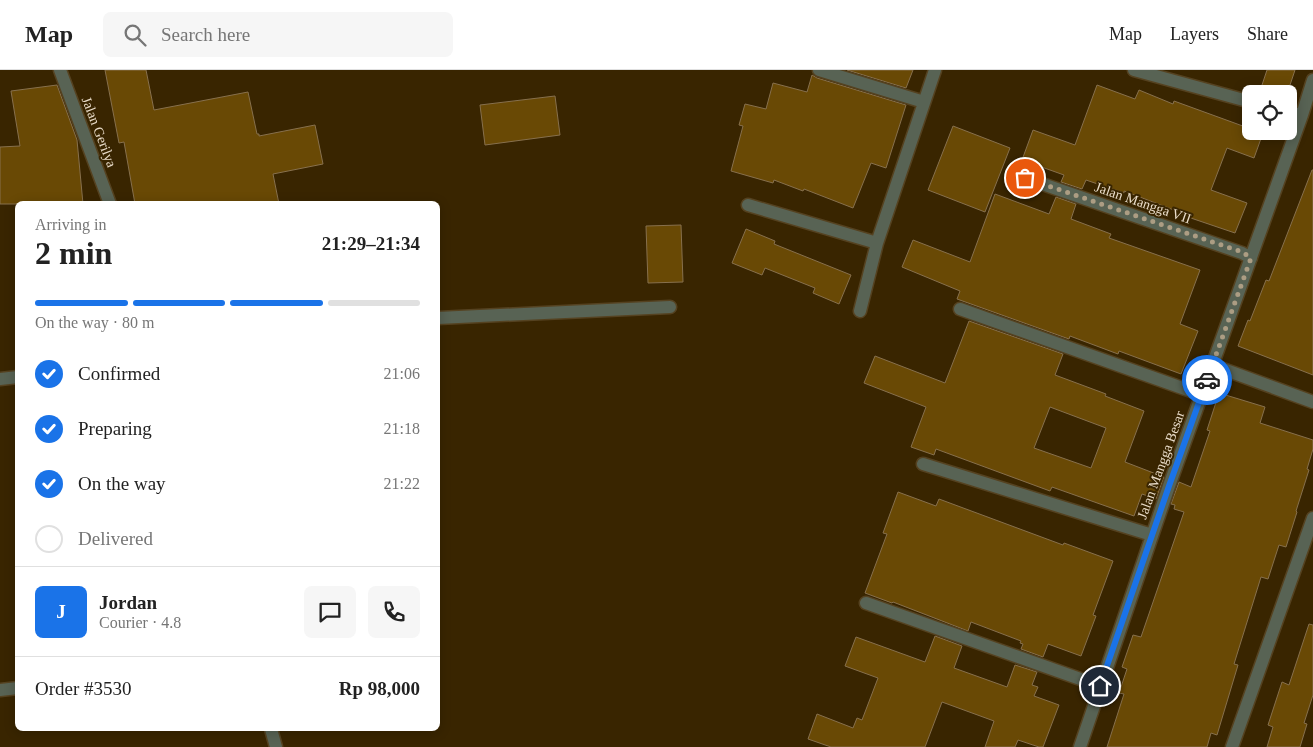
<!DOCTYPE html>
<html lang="en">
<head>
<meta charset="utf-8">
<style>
	:root { --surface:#fff; --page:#f6f6f6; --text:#222; --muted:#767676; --line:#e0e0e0; --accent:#1a73e8 }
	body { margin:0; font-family:"Times New Roman",serif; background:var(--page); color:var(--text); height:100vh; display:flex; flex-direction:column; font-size:19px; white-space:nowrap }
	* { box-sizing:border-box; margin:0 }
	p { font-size:16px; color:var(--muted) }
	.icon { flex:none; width:28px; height:28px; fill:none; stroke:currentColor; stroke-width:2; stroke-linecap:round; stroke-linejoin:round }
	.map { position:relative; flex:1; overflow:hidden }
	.panel { position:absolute; left:15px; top:131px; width:425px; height:530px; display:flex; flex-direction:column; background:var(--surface); border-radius:8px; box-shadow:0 2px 12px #0003 }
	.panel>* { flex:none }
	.buttons { position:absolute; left:1242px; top:15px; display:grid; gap:10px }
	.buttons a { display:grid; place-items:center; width:55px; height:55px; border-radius:8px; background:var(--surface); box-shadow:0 2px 12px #0003; font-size:25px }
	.pin { position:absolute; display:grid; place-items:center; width:42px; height:42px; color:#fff; margin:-21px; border:2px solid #fff; border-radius:50%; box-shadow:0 1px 5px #0007 }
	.courier { position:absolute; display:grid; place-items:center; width:50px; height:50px; margin:-25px; border:4px solid #1a73e8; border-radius:50%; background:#fff; color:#222; box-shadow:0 1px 6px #0007 }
	.overview em { font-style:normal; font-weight:600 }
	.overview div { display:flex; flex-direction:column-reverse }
	.overview { display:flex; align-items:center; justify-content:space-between; height:85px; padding:0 20px }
	h1 { font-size:32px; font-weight:600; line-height:38px }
	.bar { display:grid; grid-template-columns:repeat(4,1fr); gap:8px 5px; align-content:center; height:60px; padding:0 20px }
	.bar i { height:6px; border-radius:4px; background:var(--line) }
	.bar .active { background:var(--accent) }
	.bar p { grid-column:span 4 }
	.line { display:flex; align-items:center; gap:12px; padding:0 20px; border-top:1px solid var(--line) }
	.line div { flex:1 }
	.round { display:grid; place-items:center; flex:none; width:52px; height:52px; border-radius:8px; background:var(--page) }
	ol { padding:0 20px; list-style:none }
	li { display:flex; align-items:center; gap:15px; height:55px }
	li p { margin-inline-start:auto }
	li .icon { padding:5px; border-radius:50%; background:var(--accent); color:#fff; stroke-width:4 }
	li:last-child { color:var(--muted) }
	li i { width:28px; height:28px; border:2px solid var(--line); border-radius:50% }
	header { display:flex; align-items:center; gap:30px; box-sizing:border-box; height:70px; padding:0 25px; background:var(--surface); border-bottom:1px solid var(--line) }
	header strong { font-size:24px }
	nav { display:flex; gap:28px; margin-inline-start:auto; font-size:18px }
	.search { width:350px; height:45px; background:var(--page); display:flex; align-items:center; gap:12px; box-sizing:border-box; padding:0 18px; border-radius:8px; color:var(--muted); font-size:19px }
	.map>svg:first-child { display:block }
	.building { fill:#694905; stroke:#87704d; fill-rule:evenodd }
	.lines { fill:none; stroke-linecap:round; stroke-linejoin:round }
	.minor-casing { stroke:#554220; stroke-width:15 }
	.tertiary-casing { stroke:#554220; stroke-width:15 }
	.minor { stroke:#586354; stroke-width:12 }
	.tertiary { stroke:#586354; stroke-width:12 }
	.done { stroke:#ac9d83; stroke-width:5; stroke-dasharray:0 9 }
	.route { stroke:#1a73e8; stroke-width:6 }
	.labels { text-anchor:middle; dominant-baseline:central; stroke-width:4; stroke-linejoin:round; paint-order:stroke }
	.street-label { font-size:14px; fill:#eaddca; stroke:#392500 }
</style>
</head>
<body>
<header>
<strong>Map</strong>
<div class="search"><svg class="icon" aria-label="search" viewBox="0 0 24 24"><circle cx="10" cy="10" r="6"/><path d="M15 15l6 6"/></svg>Search here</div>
<nav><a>Map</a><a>Layers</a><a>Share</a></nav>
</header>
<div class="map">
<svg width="1313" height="677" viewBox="0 0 1313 677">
	<rect width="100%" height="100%" fill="#392500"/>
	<!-- building -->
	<path class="building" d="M 105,0 L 146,0 L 154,40 L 248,22 L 257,64 L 259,64 L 259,66 L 315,55 L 323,94 L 273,104 L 279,134 L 135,134 L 124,72 L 119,73 Z
		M 847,0 L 913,0 L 906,18 Z
		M 1267,0 L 1295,0 L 1287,24 L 1259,24 Z
		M 812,5 L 817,8 L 906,35 L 886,98 L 871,93 L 853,138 L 804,119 L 803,121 L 774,110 L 773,113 L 731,101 L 743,56 L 739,55 L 745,34 L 766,39 L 773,13 L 807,22 Z
		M 57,15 L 77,70 L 83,134 L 0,134 L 0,77 L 20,76 L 11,21 Z
		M 1097,15 L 1135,29 L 1139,20 L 1173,34 L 1174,31 L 1251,59 L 1251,61 L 1257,61 L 1263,63 L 1254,88 L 1227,78 L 1211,120 L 1247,133 L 1235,163 L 1179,144 L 1179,142 L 1124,121 L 1124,123 L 1086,110 L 1082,119 L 1061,112 L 1064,105 L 1022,90 L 1033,60 L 1075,75 Z
		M 555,26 L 560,65 L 485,75 L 480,35 Z
		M 953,56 L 1010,78 L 985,142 L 928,120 Z
		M 1312,100 L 1313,100 L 1313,305 L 1238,276 L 1248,250 L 1250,251 L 1266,210 L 1269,211 Z
		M 995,124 L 1049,144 L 1056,127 L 1076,134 L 1071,149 L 1111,164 L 1109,168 L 1200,200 L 1180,254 L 1198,261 L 1181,304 L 1119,281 L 1118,284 L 1070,266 L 1069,269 L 957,229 L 960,221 L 902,197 L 913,170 L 970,192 Z
		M 681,155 L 683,212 L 648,213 L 646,156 Z
		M 746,159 L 775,171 L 774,174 L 851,205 L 839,234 L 813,223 L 815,218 L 765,198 L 762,205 L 732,193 Z
		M 969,251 L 1063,284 L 1055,305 L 1106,324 L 1105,326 L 1144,341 L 1125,392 L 1164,407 L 1156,429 L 1142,424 L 1134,446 L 1052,417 L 1050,421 L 936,379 L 934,385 L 911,377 L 926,337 L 864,313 L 875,286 L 945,313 ZM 1050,337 L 1106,358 L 1091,398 L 1034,378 Z
		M 1219,323 L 1265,337 L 1260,353 L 1313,370 L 1313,379 L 1307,399 L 1309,400 L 1296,441 L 1297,442 L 1286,477 L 1279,475 L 1268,509 L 1261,507 L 1234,594 L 1238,595 L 1217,665 L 1211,663 L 1207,677 L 1107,677 L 1124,624 L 1119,623 L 1127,599 L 1122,597 L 1133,565 L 1141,567 L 1184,442 L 1174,439 L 1175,435 L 1171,434 L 1179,412 L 1191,417 L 1210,361 L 1207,360 Z
		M 898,422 L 936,436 L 939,429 L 1063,475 L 1064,473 L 1113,491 L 1093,545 L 1096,546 L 1081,586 L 1048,574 L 1043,587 L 1021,579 L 1023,574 L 1020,573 L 1021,571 L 971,552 L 968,561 L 893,532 L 892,533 L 865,523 L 887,464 L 883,463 Z
		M 1309,554 L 1313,555 L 1313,625 L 1304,653 L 1307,654 L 1300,677 L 1267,677 L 1273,657 L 1268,655 L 1282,612 L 1289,615 Z
		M 935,566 L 962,576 L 954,598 L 1007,617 L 1015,595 L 1037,602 L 1032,615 L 1038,617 L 1034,626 L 1059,635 L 1043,677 L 1039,677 L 1018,670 L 1015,677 L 985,677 L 994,651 L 942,632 L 925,677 L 831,677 L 808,669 L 817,644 L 853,658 L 857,648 L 862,650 L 878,608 L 845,596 L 856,567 L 925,592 Z"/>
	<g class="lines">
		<!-- minor casing -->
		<g class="minor-casing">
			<path id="minor" d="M 819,0 L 924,32
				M 1134,0 L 1251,32
				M 1289,42 L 1302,45
				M 1025,108 L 1242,183 L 1251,188
				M 748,135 L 877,173
				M 960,239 L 1202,325
				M 860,241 L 877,173 L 935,0
				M 438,248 L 670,237
				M 1212,295 L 1313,332
				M 0,309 L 18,307
				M 923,394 L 1152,465
				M 866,533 L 1100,616
				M 0,620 L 18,618
				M 1080,677 L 1169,416 L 1302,45 L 1313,10
				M 1232,677 L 1313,448"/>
		</g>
		<!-- tertiary casing -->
		<g class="tertiary-casing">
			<path id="tertiary" d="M 60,0 L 110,134
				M 271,659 L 276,677"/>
		</g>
		<!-- minor -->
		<use href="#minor" class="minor"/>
		<!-- tertiary -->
		<use href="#tertiary" class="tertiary"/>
	</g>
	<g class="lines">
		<!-- done -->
		<path class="done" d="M 1025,108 L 1242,182 L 1251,188 L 1207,310"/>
		<!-- route -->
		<path class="route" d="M 1100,616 L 1169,416 L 1207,310"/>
	</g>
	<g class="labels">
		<!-- street labels -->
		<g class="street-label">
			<text transform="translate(99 62) rotate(69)">Jalan Gerilya</text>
			<text transform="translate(1143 133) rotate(19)">Jalan Mangga VII</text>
			<text transform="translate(1161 395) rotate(-70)">Jalan Mangga Besar</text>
		</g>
	</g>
</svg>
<div class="buttons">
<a><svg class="icon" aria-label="locate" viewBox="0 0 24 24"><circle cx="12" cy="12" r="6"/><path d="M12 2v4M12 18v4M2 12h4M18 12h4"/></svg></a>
</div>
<div class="pin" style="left:1025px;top:108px;background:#ea580c"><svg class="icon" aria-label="bag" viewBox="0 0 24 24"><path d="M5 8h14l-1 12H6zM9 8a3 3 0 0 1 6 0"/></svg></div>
<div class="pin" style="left:1100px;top:616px;background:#1f2937"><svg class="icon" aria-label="home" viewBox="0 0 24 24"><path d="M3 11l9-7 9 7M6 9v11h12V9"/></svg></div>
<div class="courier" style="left:1207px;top:310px"><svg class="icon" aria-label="car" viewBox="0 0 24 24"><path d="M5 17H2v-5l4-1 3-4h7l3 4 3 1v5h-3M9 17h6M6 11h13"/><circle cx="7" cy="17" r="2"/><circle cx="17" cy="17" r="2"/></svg></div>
<section class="panel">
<div class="overview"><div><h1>2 min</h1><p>Arriving in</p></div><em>21:29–21:34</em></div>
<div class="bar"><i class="active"></i><i class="active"></i><i class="active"></i><i></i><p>On the way · 80 m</p></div>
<ol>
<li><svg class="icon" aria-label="check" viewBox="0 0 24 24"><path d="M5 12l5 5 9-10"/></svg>Confirmed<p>21:06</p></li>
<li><svg class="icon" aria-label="check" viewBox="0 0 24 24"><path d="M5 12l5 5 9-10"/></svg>Preparing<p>21:18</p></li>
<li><svg class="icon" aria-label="check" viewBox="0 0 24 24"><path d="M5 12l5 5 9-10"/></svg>On the way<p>21:22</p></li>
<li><i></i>Delivered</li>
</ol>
<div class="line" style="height:90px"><b class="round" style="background:var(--accent);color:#fff">J</b><div><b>Jordan</b><p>Courier · 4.8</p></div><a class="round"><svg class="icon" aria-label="chat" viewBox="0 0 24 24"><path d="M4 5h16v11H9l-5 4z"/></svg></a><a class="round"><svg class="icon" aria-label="phone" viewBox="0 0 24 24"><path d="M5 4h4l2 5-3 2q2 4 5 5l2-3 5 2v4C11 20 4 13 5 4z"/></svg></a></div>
<div class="line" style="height:65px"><div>Order #3530</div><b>Rp 98,000</b></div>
</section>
</div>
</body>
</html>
